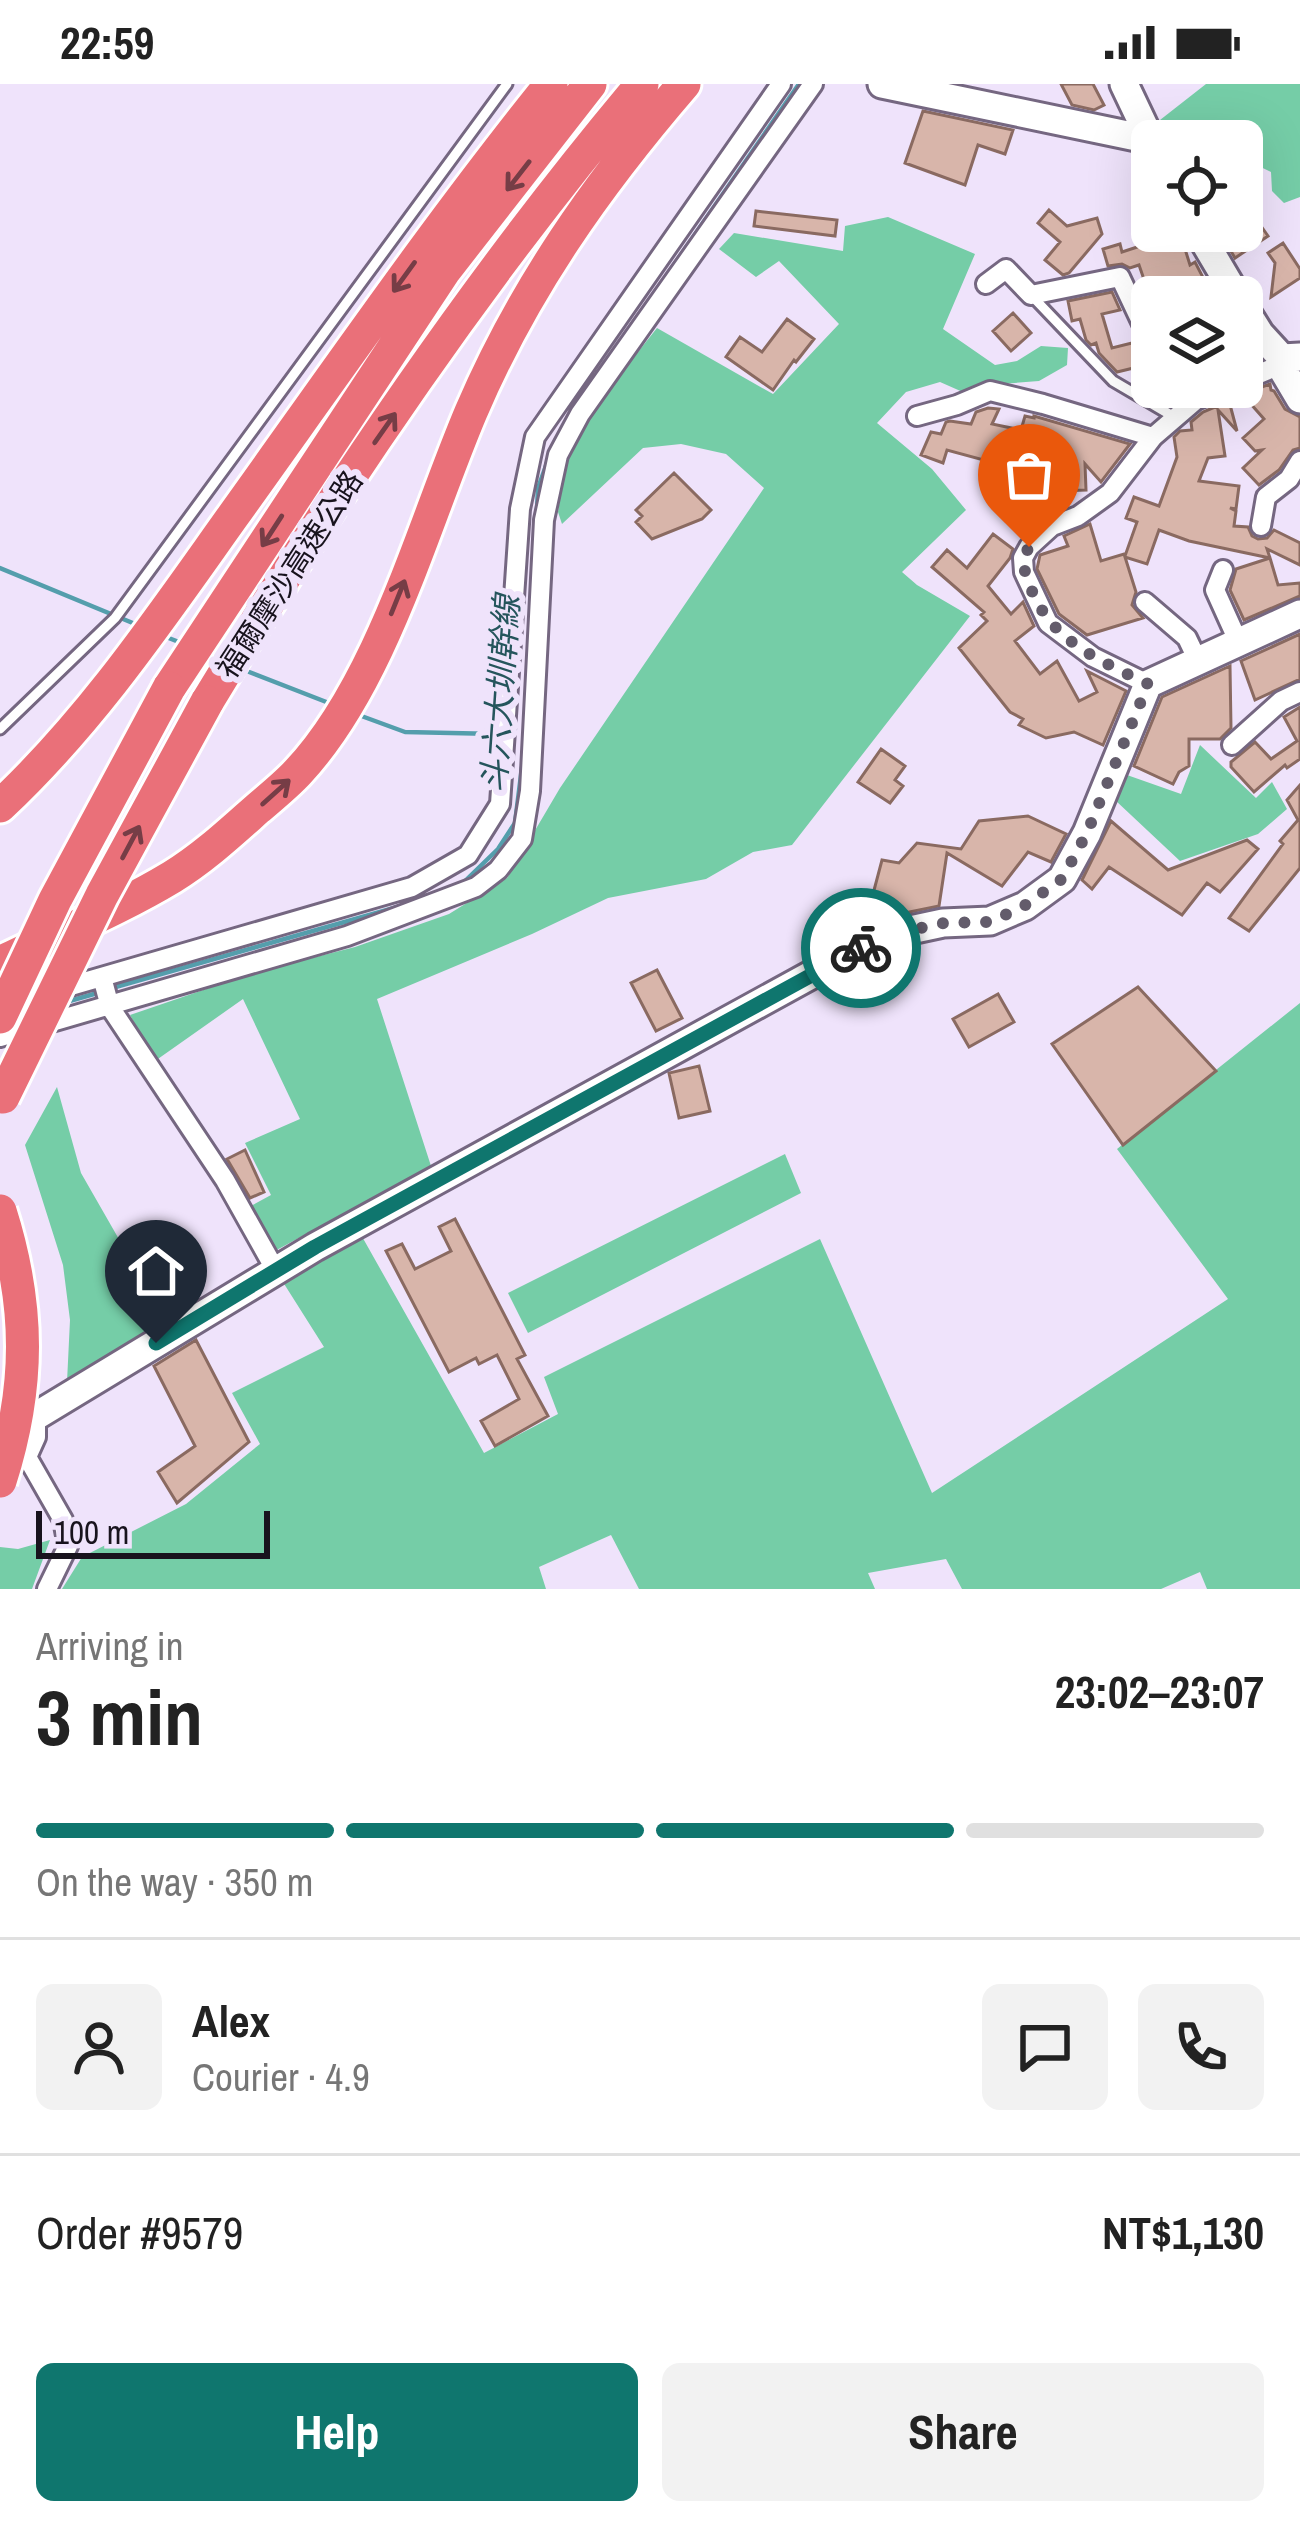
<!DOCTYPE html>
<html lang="en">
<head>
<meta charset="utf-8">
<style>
	:root { --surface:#fff; --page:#f2f2f2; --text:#222; --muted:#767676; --line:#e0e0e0; --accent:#0f766e }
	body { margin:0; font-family:"Archivo Narrow","Noto Sans TC",sans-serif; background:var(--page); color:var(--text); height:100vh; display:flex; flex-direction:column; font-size:45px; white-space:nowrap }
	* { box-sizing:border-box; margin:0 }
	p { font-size:39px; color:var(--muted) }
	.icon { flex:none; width:66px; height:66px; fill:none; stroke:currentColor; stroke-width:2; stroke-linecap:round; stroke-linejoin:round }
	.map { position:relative; height:1505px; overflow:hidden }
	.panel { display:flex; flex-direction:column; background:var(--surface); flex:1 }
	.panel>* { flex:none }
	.buttons { position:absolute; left:1131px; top:36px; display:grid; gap:24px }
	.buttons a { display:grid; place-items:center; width:132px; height:132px; border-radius:18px; background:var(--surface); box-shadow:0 12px 48px #0002; font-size:60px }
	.scale { position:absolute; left:36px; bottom:30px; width:234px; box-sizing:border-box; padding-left:12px; border:6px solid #18131d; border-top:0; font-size:33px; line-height:42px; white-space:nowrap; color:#18131d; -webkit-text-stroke:9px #efe3fb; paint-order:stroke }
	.pin { position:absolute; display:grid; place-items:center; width:102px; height:102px; color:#fff; margin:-123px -51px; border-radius:50% 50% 50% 0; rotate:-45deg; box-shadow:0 0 12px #0007 }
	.pin .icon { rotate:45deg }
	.courier { position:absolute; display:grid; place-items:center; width:120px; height:120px; margin:-60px; border:9px solid #0f766e; border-radius:50%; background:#fff; color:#222; box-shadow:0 3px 15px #0007 }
	.head em { font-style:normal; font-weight:700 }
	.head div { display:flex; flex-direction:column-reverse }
	.head { display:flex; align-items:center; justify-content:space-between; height:204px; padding:0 36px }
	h1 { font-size:78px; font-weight:700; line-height:90px }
	.bar { display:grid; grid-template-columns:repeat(4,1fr); gap:18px 12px; align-content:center; height:144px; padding:0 36px }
	.bar i { height:15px; border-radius:9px; background:var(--line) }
	.bar .selected { background:var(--accent) }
	.bar p { grid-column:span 4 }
	.line { display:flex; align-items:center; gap:30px; padding:0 36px; border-top:3px solid var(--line) }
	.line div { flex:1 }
	.round { display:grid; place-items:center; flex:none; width:126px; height:126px; border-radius:18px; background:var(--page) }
	.button { display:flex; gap:24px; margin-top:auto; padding:24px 36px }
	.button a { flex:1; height:138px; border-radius:18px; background:var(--accent); color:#fff; font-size:48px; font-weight:700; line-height:138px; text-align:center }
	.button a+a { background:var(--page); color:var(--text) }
	.status { display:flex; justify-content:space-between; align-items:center; height:84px; padding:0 60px; background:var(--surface); direction:ltr }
	.status svg { height:33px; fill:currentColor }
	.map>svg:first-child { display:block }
	.forest { fill:#75cda7 }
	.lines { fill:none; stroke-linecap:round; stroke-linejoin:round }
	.stream { stroke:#549eac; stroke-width:4.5 }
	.building { fill:#d8b5aa; stroke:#8a6a61; stroke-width:3 }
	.lane-casing { stroke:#756781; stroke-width:15 }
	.street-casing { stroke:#756781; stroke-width:24 }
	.secondary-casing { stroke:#756781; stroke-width:33 }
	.highway-casing { stroke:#fff; stroke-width:39 }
	.lane { stroke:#fff; stroke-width:9 }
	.street { stroke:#fff; stroke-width:18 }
	.secondary { stroke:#fff; stroke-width:27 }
	.highway { stroke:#ea7079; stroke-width:33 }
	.highway-bridge-casing { stroke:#fff; stroke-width:39; stroke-linecap:butt }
	.highway-bridge { stroke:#ea7079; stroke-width:33 }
	.oneway { stroke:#763d46 }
	.done { stroke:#635c6b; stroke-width:12; stroke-dasharray:0 21.6 }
	.route { stroke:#0f766e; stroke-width:15 }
	.labels { text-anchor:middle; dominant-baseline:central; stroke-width:12; stroke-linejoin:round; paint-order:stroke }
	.street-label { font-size:30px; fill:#18131d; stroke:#efe3fb }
	.water-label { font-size:33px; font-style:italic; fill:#25555c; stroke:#efe3fb }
</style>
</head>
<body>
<div class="status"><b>22:59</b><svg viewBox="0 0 49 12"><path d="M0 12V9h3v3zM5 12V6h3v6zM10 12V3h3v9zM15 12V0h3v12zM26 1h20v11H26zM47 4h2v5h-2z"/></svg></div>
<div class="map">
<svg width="1300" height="1505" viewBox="0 0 1300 1505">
	<rect width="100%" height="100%" fill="#efe3fb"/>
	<!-- forest -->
	<path class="forest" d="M 1206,0 L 1300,0 L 1300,113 L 1284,119 L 1272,107 L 1271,88 L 1242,74 L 1242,57 L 1172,57 L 1160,36 Z
		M 888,133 L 975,170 L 943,245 L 995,281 L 1017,277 L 1041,262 L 1068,264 L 1067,281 L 1039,297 L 1001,300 L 965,309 L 940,298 L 906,308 L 877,339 L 932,385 L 966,426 L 902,488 L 917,501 L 970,532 L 792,761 L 753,768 L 706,795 L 608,814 L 532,850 L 377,915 L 431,1082 L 273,1168 L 249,1123 L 271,1111 L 245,1059 L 300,1035 L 243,915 L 155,977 L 130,931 L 253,889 L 355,863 L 449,830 L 507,794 L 560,704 L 764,404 L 726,370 L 681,360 L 643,364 L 562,440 L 558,428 L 569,355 L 657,244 L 773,310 L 839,240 L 779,177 L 756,193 L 719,165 L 734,149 L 843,167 L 845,142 Z
		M 1200,661 L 1256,714 L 1272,698 L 1287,725 L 1258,750 L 1180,777 L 1115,716 L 1127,691 L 1181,710 Z
		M 1300,919 L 1300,1505 L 1207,1505 L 1200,1488 L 1161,1505 L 962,1505 L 946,1475 L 868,1489 L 875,1505 L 639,1505 L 611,1451 L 539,1483 L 546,1505 L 62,1505 L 82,1473 L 186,1420 L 260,1360 L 232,1309 L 324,1263 L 281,1195 L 360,1149 L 484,1369 L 558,1330 L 544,1293 L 820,1155 L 932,1409 L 1228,1215 L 1117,1065 Z
		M 57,1003 L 81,1089 L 167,1239 L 67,1298 L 70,1236 L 63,1181 L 25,1061 Z
		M 785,1070 L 801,1109 L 528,1249 L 508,1209 Z
		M 50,1456 L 32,1505 L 0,1505 L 0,1463 L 18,1465 Z"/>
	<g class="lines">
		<!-- stream -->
		<path class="stream" d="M 669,188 L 799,0
			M 553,362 L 567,335
			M 537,426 L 538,404 L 547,379
			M 0,484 L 140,542
			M 161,551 L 184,560
			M 244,586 L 334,621
			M 356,630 L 405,648 L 497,650
			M 462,800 L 498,765 L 515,739 L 522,683
			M 112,904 L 401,822
			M 66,918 L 101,908"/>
	</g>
	<!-- building -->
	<path class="building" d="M 1061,0 L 1093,0 L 1104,21 L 1094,26 L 1072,21 Z
		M 923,27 L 1013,46 L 1005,70 L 978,61 L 965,101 L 905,79 Z
		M 1049,126 L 1067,142 L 1097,134 L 1102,150 L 1069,189 L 1063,191 L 1045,176 L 1060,158 L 1038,139 Z
		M 756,127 L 837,136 L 835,152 L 754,142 Z
		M 1254,132 L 1268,152 L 1235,174 L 1219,147 L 1242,147 L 1242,140 Z
		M 1180,149 L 1190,181 L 1195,178 L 1209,205 L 1193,213 L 1152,213 L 1152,229 L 1144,213 L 1149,210 L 1139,181 L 1130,184 L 1122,180 L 1108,182 L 1103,165 L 1120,160 L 1122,168 Z
		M 1283,159 L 1300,185 L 1300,194 L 1271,213 L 1275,179 L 1268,169 Z
		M 1112,208 L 1120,226 L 1102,230 L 1112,264 L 1136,258 L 1150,280 L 1117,288 L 1099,269 L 1096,259 L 1091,261 L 1086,256 L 1080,235 L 1072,237 L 1068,217 Z
		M 1013,229 L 1031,249 L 1011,267 L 993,247 Z
		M 787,235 L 814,255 L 796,278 L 794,276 L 773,306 L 726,273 L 740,253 L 762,268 Z
		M 1270,300 L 1271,306 L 1274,307 L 1285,325 L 1300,333 L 1300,364 L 1293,366 L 1279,386 L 1259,401 L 1243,384 L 1262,366 L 1255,367 L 1243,354 L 1264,335 L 1242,310 Z
		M 1229,317 L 1237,347 L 1218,326 L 1225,372 L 1208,374 L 1199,397 L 1239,402 L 1236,425 L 1230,424 L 1236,427 L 1234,442 L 1248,443 L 1252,452 L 1258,455 L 1267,454 L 1274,446 L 1300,459 L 1300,481 L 1267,465 L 1270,474 L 1189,457 L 1159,446 L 1147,480 L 1125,473 L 1136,508 L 1132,521 L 1143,534 L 1087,551 L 1059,530 L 1037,485 L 1040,471 L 1068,462 L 1064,452 L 1090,440 L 1101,477 L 1124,470 L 1125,472 L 1137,438 L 1126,434 L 1134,413 L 1159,422 L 1177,373 L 1174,353 L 1180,347 L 1192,346 L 1191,338 L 1203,328 Z
		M 988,324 L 999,325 L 992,340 L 1021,346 L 1025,332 L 1034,334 L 1034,332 L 1130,360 L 1101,398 L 1085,380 L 1086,406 L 1055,407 L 1055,426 L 1039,430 L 1036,410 L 990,401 L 995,379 L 947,366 L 943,379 L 921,371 L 931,348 L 941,350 L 946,338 L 950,337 L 971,340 L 976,328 Z
		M 674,389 L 711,426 L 702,435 L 652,455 L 636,438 L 642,432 L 636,426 Z
		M 993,450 L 1013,465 L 1010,474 L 988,502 L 1011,530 L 1023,518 L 1034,542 L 1015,557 L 1040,590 L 1057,577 L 1079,617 L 1097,608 L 1087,587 L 1126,607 L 1103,661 L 1074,648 L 1046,654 L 1019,641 L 1023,635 L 1010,628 L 959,564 L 987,537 L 981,531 L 984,528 L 932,483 L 947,466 L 967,484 Z
		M 1270,474 L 1278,501 L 1300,499 L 1300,512 L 1244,536 L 1230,506 L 1236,485 Z
		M 1300,550 L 1300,595 L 1255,616 L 1241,577 Z
		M 1230,582 L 1231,644 L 1220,655 L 1189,655 L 1189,682 L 1179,688 L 1173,700 L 1134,682 L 1162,613 Z
		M 1300,623 L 1300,675 L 1287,684 L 1285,681 L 1254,708 L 1231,683 L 1231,678 L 1255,658 L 1271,675 L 1297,657 L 1284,633 Z
		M 881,665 L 905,682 L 895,696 L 903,702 L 890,719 L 858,698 Z
		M 1300,701 L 1300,784 L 1249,847 L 1229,834 L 1283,760 L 1280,757 L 1298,736 L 1287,716 Z
		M 1028,732 L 1066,750 L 1051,778 L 1028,768 L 1002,802 L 947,769 L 939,822 L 880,834 L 873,810 L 882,776 L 899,779 L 917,759 L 961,765 L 979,737 Z
		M 1111,737 L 1168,786 L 1247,756 L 1258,765 L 1220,808 L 1207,799 L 1182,831 L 1109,783 L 1092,805 L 1082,796 Z
		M 657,886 L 682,934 L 656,947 L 631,899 Z
		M 1138,903 L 1216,987 L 1123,1061 L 1052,960 Z
		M 998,910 L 1014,938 L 969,963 L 953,935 Z
		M 699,982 L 710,1027 L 679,1034 L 669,989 Z
		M 245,1066 L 264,1108 L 250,1114 L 227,1075 Z
		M 455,1135 L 525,1271 L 517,1275 L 548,1332 L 495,1362 L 481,1337 L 519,1315 L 497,1271 L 479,1280 L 476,1274 L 449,1288 L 386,1167 L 402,1160 L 415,1185 L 451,1167 L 439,1143 Z
		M 196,1256 L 249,1358 L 177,1419 L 158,1388 L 195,1362 L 154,1282 Z"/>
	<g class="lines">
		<!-- lane casing -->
		<g class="lane-casing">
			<path id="lane" d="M 1031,211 L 1113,297 L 1176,334
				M 0,645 L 115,534 L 507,0"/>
		</g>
		<!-- street casing -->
		<g class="street-casing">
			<path id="street" d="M 986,200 L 1006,185 L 1031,211 L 1120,193 L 1152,261
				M 1242,297 L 1280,281
				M 917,332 L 957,321 L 990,307 L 1043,320 L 1153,353
				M 1261,442 L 1266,413 L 1289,395 L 1300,377
				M 1223,486 L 1215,506 L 1238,557
				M 1145,518 L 1187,554 L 1197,575
				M 1148,600 L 1093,573 L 1048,539 L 1024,488 L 1023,474 L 1029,463 L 1052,442 L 1078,432 L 1110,409 L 1153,353 L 1196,316 L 1227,303
				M 1232,661 L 1281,617 L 1300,608
				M 102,893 L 110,923 L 225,1096 L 276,1187
				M 5,921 L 412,803 L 468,771 L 500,720 L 520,425 L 535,353 L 781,0
				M 0,953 L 347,852 L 476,803 L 498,786 L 522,755 L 530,707 L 544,436 L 558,371 L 580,330 L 813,0
				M 36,1332 L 36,1353 L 27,1373 L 63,1436 L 68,1462 L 47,1505"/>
		</g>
		<!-- secondary casing -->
		<g class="secondary-casing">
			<path id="secondary" d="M 882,0 L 1151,56
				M 1124,0 L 1152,59
				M 1198,147 L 1237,213
				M 1242,221 L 1260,250 L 1282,274 L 1300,273
				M 1282,274 L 1280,281 L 1300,315
				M 3,1352 L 315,1163 L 882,852 L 943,839 L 990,837 L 1025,822 L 1062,795 L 1087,749 L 1148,600 L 1300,530"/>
		</g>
		<!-- highway casing -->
		<g class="highway-casing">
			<path id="highway" d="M 169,604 L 445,186 L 590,0
				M 207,618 C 336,405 481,191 642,0
				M 0,722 C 91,637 161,533 233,432 C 337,287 439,139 551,0
				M 0,879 C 56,851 119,825 172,793 C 203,774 230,749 257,725 C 271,713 286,701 298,688 C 382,598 423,441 471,328 C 524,204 597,101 684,0"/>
		</g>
		<!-- lane -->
		<use href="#lane" class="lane"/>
		<!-- street -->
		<use href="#street" class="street"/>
		<!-- secondary -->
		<use href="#secondary" class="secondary"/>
		<!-- highway -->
		<use href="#highway" class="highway"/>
		<!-- highway-bridge casing -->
		<g class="highway-bridge-casing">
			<path id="highway-bridge" d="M 0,933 L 55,816 L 169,604
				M 3,1013 L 102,811 L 207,618
				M 0,1127 C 30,1222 30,1303 0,1397"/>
		</g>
		<!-- highway-bridge -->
		<use href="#highway-bridge" class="highway-bridge"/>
	</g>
	<!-- one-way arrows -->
	<defs><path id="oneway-shaft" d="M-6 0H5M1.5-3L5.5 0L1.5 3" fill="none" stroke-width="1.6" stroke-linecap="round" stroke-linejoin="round" transform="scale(3)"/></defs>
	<g class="oneway">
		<use href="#oneway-shaft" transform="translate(518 92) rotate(128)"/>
		<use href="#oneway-shaft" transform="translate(404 193) rotate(126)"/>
		<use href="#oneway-shaft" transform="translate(385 344) rotate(-55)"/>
		<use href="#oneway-shaft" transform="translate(272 447) rotate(123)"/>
		<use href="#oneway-shaft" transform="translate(398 513) rotate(-68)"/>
		<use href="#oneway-shaft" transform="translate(276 708) rotate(-42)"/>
		<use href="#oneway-shaft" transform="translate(131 758) rotate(-62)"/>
	</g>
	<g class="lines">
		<!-- done -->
		<path class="done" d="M 861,864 L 882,852 L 944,839 L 990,838 L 1024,822 L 1062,795 L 1087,749 L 1148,600 C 1101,577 1053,558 1032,507 C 1025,490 1020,479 1029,463"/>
		<!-- route -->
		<path class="route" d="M 156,1259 L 315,1163 L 861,864"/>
	</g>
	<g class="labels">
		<!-- street labels -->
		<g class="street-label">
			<text transform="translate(289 490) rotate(-57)">福爾摩沙高速公路</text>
		</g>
		<!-- water labels -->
		<g class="water-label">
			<text transform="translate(500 610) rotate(-86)">斗六大圳幹線</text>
		</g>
	</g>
</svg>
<div class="buttons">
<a><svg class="icon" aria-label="locate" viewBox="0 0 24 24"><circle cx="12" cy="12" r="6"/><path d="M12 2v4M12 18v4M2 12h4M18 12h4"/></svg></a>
<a><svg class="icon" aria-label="layers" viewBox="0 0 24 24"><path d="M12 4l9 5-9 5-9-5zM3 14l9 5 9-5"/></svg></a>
</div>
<div class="scale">100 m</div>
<div class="pin" style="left:1029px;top:463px;background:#ea580c"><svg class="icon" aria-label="bag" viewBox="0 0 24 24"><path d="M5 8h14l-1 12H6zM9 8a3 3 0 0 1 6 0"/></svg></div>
<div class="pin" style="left:156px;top:1259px;background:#1f2937"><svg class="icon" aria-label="home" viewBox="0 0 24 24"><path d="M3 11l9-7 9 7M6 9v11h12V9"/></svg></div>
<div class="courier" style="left:861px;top:864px"><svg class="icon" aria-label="bike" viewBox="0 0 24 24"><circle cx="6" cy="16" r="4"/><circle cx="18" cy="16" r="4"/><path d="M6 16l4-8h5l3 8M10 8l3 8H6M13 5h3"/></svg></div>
</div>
<section class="panel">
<div class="head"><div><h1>3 min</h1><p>Arriving in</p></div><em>23:02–23:07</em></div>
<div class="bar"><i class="selected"></i><i class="selected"></i><i class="selected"></i><i></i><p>On the way · 350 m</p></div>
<div class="line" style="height:216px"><a class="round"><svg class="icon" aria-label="person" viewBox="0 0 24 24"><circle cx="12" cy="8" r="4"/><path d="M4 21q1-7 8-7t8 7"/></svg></a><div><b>Alex</b><p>Courier · 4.9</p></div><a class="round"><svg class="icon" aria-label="chat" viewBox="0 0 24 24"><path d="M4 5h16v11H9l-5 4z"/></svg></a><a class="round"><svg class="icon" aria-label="phone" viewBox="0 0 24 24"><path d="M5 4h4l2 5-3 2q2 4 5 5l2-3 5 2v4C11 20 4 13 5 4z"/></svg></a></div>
<div class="line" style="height:156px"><div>Order #9579</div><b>NT$1,130</b></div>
<div class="button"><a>Help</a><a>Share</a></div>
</section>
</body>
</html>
